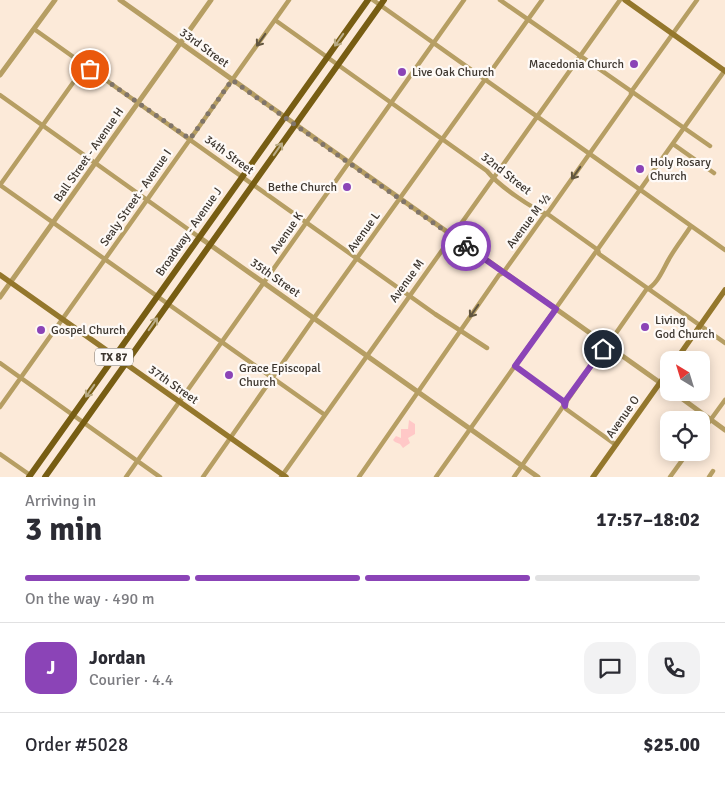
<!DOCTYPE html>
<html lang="en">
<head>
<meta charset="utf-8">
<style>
	:root { --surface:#fff; --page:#f2f2f3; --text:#2b2b33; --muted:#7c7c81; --line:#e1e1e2; --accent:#8b44b7 }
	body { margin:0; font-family:Signika,sans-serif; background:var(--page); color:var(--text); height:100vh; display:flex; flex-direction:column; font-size:19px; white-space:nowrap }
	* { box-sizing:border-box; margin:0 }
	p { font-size:16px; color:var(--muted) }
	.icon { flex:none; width:28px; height:28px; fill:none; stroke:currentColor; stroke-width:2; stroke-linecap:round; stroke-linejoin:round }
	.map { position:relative; height:477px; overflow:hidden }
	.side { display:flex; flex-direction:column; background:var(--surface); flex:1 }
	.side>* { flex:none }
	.needle { width:32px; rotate:322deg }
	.controls { position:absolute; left:660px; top:351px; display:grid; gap:10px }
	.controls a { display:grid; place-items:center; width:50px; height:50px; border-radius:10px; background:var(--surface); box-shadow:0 2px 12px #0003; font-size:25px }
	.pin { position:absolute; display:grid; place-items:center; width:42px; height:42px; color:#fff; margin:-21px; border:2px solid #fff; border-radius:50%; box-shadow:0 1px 5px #0007 }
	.courier { position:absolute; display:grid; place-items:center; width:50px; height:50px; margin:-25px; border:4px solid #8b44b7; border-radius:50%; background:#fff; color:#222; box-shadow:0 1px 6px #0007 }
	.headline em { font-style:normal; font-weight:700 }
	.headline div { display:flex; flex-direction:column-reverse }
	.headline { display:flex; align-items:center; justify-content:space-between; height:85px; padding:0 25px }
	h1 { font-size:32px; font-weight:700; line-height:38px }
	.bar { display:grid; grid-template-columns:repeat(4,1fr); gap:8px 5px; align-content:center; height:60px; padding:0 25px }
	.bar i { height:6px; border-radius:4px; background:var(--line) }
	.bar .on { background:var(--accent) }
	.bar p { grid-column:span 4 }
	.line { display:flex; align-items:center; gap:12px; padding:0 25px; border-top:1px solid var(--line) }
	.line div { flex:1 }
	.round { display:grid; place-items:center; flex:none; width:52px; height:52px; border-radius:15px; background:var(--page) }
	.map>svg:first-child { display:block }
	.park { fill:#ffc8c7 }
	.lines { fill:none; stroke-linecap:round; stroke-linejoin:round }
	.minor { stroke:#b69e63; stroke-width:4.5 }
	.tertiary { stroke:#b69e63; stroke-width:5 }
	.secondary { stroke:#94772c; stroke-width:5.5 }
	.primary { stroke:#775d13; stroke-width:6 }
	.oneway { stroke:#61553f }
	.oneway2 { stroke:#baac85 }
	.done { stroke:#80756a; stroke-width:5; stroke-dasharray:0 9 }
	.route { stroke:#8b44b7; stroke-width:6 }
	.poi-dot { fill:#8b44b7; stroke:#fefaf7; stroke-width:2 }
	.labels { text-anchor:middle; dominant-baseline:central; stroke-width:4.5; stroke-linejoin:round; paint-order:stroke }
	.shield { fill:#fefaf7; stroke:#77716b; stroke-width:1 }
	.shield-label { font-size:11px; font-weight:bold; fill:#3d362f }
	.street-label { font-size:12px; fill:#3d362f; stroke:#fefaf7 }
	.poi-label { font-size:12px; fill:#3d362f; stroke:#fefaf7; text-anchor:start }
</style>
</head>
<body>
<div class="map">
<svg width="725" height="477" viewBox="0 0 725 477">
	<rect width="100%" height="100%" fill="#fcead9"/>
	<!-- park -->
	<path class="park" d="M 409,420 L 415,424 L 415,434 L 408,438 L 410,443 L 403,448 L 400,444 L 395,442 L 393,440 L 396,436 L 401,438 L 401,429 L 408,429 Z"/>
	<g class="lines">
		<!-- minor -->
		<path class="minor" d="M 373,0 L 725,250
			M 500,0 L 710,146
			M 275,20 L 487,171 C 498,185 532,209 549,215 L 598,250 L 599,254 L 725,343
			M 34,29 L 435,314 L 487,348
			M 0,95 L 199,237
			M 673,144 L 714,173
			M 0,185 L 325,415
			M 0,185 L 85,66
			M 0,363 L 160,477
			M 515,366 L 563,401 L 566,409 L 616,445
			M 0,407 L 289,0
			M 701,433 L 725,400
			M 0,454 L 30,475
			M 126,477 L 464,0
			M 203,477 L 314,318 L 542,0
			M 281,477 L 620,0
			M 359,477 L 499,275 L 503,273 L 543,217 L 549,211 L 631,95 L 631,92 L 697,0
			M 436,477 L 725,70
			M 514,477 L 603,349 L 607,346 L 646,290 C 658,284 663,269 669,259 C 675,248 684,237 691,226
			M 670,477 L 688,452
			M 709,477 L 713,471"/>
		<!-- tertiary -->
		<path class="tertiary" d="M 120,0 L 669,389
			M 0,75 L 55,0
			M 199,237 L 538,477
			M 0,297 L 211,0
			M 673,392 L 725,430"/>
		<!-- secondary -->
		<path class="secondary" d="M 625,0 L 725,71
			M 0,275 L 286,477
			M 676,360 L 725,290
			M 593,477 L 669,370"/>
		<!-- primary -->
		<path class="primary" d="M 29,477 L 368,0
			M 45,477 L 384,0"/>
	</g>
	<!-- one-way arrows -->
	<defs><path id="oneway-shaft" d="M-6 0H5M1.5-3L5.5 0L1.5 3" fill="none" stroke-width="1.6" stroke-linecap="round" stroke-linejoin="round" transform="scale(1.25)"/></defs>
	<g class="oneway">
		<use href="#oneway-shaft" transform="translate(261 40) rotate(125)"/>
		<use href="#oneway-shaft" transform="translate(576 173) rotate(125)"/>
		<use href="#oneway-shaft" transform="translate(474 311) rotate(125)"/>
	</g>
	<g class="oneway2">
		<use href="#oneway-shaft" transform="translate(339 40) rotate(125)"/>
		<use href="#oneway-shaft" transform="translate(278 149) rotate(-55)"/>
		<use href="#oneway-shaft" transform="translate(153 324) rotate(-55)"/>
		<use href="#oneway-shaft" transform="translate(90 391) rotate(125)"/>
	</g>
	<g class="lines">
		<!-- done -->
		<path class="done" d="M 90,69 L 190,139 L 232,80 L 466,246"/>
		<!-- route -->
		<path class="route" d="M 466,246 L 556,309 L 515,366 L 563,401 L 565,406 L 566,400 L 603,349"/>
	</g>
	<!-- markers -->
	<g class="poi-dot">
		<circle cx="634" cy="64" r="5"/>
		<circle cx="402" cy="72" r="5"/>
		<circle cx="640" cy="169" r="5"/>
		<circle cx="347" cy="187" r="5"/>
		<circle cx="645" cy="327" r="5"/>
		<circle cx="41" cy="330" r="5"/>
		<circle cx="229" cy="375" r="5"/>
	</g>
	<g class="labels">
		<!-- shield labels -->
		<rect class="shield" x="95" y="348.5" width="38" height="17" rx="4"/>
		<g class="shield-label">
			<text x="114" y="357">TX 87</text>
		</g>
		<!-- street labels -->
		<g class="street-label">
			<text transform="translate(204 48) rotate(36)">33rd Street</text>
			<text transform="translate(89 155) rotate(-55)">Ball Street - Avenue H</text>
			<text transform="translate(229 155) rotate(36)">34th Street</text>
			<text transform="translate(506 174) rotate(38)">32nd Street</text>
			<text transform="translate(136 198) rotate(-55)">Sealy Street - Avenue I</text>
			<text transform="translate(529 221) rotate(-53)">Avenue M ½</text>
			<text transform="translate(189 232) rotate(-55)">Broadway - Avenue J</text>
			<text transform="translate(364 232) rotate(-54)">Avenue L</text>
			<text transform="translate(287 233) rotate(-55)">Avenue K</text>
			<text transform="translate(275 278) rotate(35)">35th Street</text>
			<text transform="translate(407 281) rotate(-54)">Avenue M</text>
			<text transform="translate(173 385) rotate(35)">37th Street</text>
			<text transform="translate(623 417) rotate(-55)">Avenue O</text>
		</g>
		<!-- poi labels -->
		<g class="poi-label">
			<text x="624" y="64" text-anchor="end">Macedonia Church</text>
			<text x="412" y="72">Live Oak Church</text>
			<text x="650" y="162">Holy Rosary<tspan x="650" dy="14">Church</tspan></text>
			<text x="337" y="187" text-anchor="end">Bethe Church</text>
			<text x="655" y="320">Living<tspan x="655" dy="14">God Church</tspan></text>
			<text x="51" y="330">Gospel Church</text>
			<text x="239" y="368">Grace Episcopal<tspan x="239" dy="14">Church</tspan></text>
		</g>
	</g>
</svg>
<div class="controls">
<a><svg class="needle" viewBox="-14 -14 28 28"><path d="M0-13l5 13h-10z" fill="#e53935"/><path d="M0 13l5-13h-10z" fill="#7c7c81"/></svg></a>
<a><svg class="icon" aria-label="locate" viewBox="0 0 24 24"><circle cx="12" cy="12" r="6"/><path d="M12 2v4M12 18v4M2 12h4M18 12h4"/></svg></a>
</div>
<div class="pin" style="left:90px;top:69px;background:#ea580c"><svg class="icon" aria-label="bag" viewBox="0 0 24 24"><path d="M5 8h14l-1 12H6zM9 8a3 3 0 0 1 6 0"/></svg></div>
<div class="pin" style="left:603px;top:349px;background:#1f2937"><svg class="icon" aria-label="home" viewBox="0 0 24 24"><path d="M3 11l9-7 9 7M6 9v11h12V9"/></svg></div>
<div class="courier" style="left:466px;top:246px"><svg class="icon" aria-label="bike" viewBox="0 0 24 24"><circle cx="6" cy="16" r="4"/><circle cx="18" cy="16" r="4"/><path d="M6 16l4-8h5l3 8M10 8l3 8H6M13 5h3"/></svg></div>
</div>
<section class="side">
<div class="headline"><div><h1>3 min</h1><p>Arriving in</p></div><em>17:57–18:02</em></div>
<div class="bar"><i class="on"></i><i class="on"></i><i class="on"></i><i></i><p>On the way · 490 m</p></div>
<div class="line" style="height:90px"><b class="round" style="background:var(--accent);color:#fff">J</b><div><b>Jordan</b><p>Courier · 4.4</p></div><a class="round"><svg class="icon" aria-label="chat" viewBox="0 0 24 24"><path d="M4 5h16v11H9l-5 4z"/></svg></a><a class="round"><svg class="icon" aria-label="phone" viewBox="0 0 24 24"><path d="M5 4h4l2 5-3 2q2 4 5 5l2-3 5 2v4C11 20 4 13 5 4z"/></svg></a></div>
<div class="line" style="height:65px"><div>Order #5028</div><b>$25.00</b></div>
</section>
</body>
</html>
